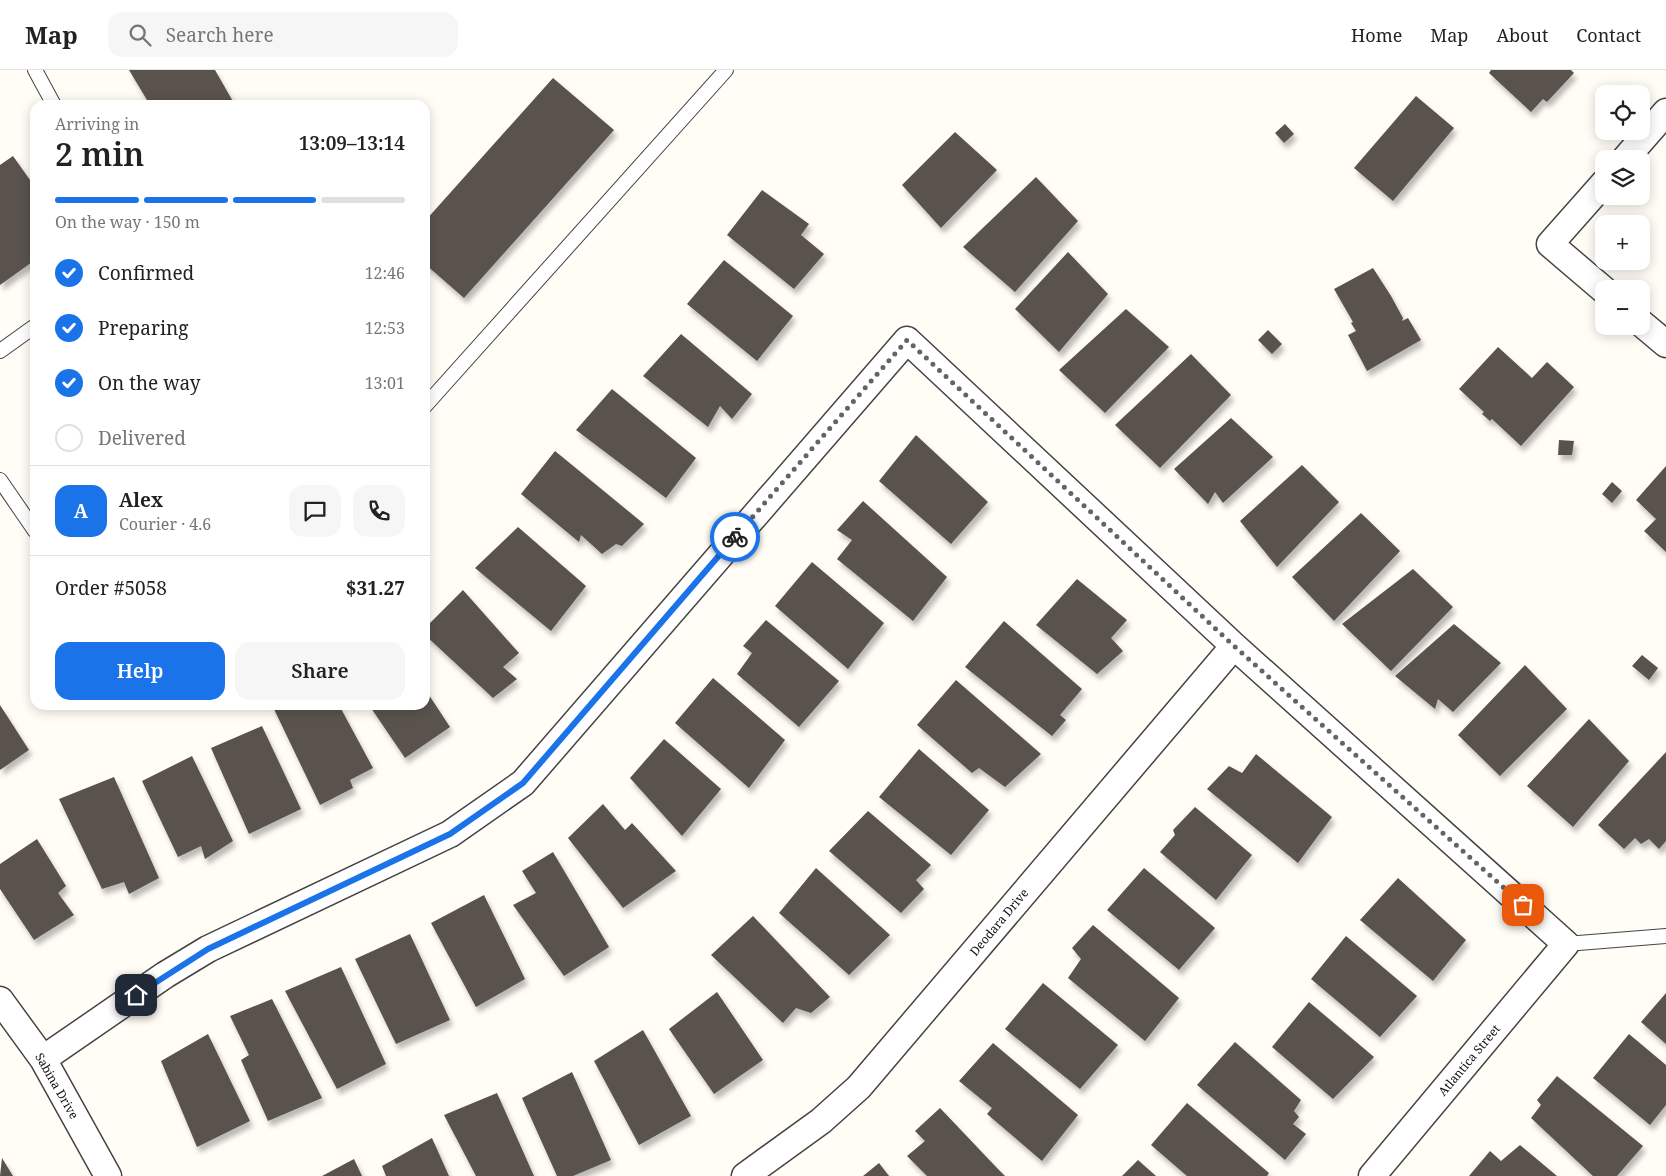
<!DOCTYPE html>
<html lang="en">
<head>
<meta charset="utf-8">
<style>
	:root { --surface:#fff; --page:#f6f6f6; --text:#222; --muted:#767676; --line:#e0e0e0; --accent:#1a73e8 }
	body { margin:0; font-family:"Noto Serif",serif; background:var(--page); color:var(--text); height:100vh; display:flex; flex-direction:column; font-size:19px; white-space:nowrap }
	* { box-sizing:border-box; margin:0 }
	p { font-size:16px; color:var(--muted) }
	.icon { flex:none; width:28px; height:28px; fill:none; stroke:currentColor; stroke-width:2; stroke-linecap:round; stroke-linejoin:round }
	.map { position:relative; flex:1; overflow:hidden }
	.drawer { position:absolute; left:30px; top:30px; width:400px; height:610px; display:flex; flex-direction:column; background:var(--surface); border-radius:15px; box-shadow:0 2px 12px #0003 }
	.drawer>* { flex:none }
	.controls { position:absolute; left:1595px; top:15px; display:grid; gap:10px }
	.controls a { display:grid; place-items:center; width:55px; height:55px; border-radius:10px; background:var(--surface); box-shadow:0 2px 12px #0003; font-size:25px }
	.pin { position:absolute; display:grid; place-items:center; width:42px; height:42px; color:#fff; margin:-21px; border-radius:10px; box-shadow:0 2px 8px #0006 }
	.courier { position:absolute; display:grid; place-items:center; width:50px; height:50px; margin:-25px; border:4px solid #1a73e8; border-radius:50%; background:#fff; color:#222; box-shadow:0 1px 6px #0007 }
	.summary em { font-style:normal; font-weight:600 }
	.summary div { display:flex; flex-direction:column-reverse }
	.summary { display:flex; align-items:center; justify-content:space-between; height:85px; padding:0 25px }
	h1 { font-size:32px; font-weight:600; line-height:38px }
	.bar { display:grid; grid-template-columns:repeat(4,1fr); gap:8px 5px; align-content:center; height:60px; padding:0 25px }
	.bar i { height:6px; border-radius:4px; background:var(--line) }
	.bar .on { background:var(--accent) }
	.bar p { grid-column:span 4 }
	.line { display:flex; align-items:center; gap:12px; padding:0 25px; border-top:1px solid var(--line) }
	.line div { flex:1 }
	.round { display:grid; place-items:center; flex:none; width:52px; height:52px; border-radius:15px; background:var(--page) }
	ol { padding:0 25px; list-style:none }
	li { display:flex; align-items:center; gap:15px; height:55px }
	li p { margin-inline-start:auto }
	li .icon { padding:5px; border-radius:50%; background:var(--accent); color:#fff; stroke-width:4 }
	li:last-child { color:var(--muted) }
	li i { width:28px; height:28px; border:2px solid var(--line); border-radius:50% }
	.action { display:flex; gap:10px; margin-top:auto; padding:10px 25px }
	.action a { flex:1; height:58px; border-radius:15px; background:var(--accent); color:#fff; font-size:20px; font-weight:600; line-height:58px; text-align:center }
	.action a+a { background:var(--page); color:var(--text) }
	header { display:flex; align-items:center; gap:30px; box-sizing:border-box; height:70px; padding:0 25px; background:var(--surface); border-bottom:1px solid var(--line) }
	header strong { font-size:24px }
	nav { display:flex; gap:28px; margin-inline-start:auto; font-size:18px }
	.search { width:350px; height:45px; background:var(--page); display:flex; align-items:center; gap:12px; box-sizing:border-box; padding:0 18px; border-radius:15px; color:var(--muted); font-size:19px }
	.map>svg:first-child { display:block }
	.building { fill:#5a524d; filter:url(#shadow) }
	.lines { fill:none; stroke-linecap:round; stroke-linejoin:round }
	.lane-casing { stroke:#444; stroke-width:16 }
	.street-casing { stroke:#444; stroke-width:29 }
	.lane { stroke:#fff; stroke-width:14 }
	.street { stroke:#fff; stroke-width:26 }
	.done { stroke:#646461; stroke-width:5; stroke-dasharray:0 9 }
	.route { stroke:#1a73e8; stroke-width:6 }
	.labels { text-anchor:middle; dominant-baseline:central; stroke-width:5; stroke-linejoin:round; paint-order:stroke }
	.street-label { font-size:12px; fill:#111; stroke:#fff }
</style>
</head>
<body>
<header>
<strong>Map</strong>
<div class="search"><svg class="icon" aria-label="search" viewBox="0 0 24 24"><circle cx="10" cy="10" r="6"/><path d="M15 15l6 6"/></svg>Search here</div>
<nav><a>Home</a><a>Map</a><a>About</a><a>Contact</a></nav>
</header>
<div class="map">
<svg width="1666" height="1106" viewBox="0 0 1666 1106">
	<defs>
		<filter id="shadow"><feDropShadow dx="3" dy="5.5" stdDeviation="2.5" flood-color="#0004"/></filter>
	</defs>
	<rect width="100%" height="100%" fill="#fffdf5"/>
	<!-- building -->
	<path class="building" d="M 129,0 L 215,0 L 235,35 L 150,35 Z
		M 1491,0 L 1571,0 L 1574,3 L 1547,32 L 1543,29 L 1531,42 L 1489,3 Z
		M 553,8 L 614,60 L 464,228 L 425,194 L 425,151 Z
		M 1416,26 L 1454,58 L 1393,131 L 1354,98 Z
		M 1285,54 L 1294,64 L 1284,73 L 1275,63 Z
		M 955,62 L 997,100 L 941,158 L 902,115 Z
		M 13,86 L 35,117 L 35,190 L 0,215 L 0,95 Z
		M 1036,107 L 1078,151 L 1015,222 L 963,177 Z
		M 762,120 L 809,154 L 801,165 L 824,184 L 794,219 L 727,165 Z
		M 1068,182 L 1108,224 L 1059,282 L 1015,239 Z
		M 724,190 L 793,246 L 757,291 L 687,234 Z
		M 1373,198 L 1391,226 L 1403,248 L 1402,251 L 1408,248 L 1421,270 L 1367,301 L 1348,265 L 1356,261 L 1351,253 L 1353,252 L 1334,219 Z
		M 1126,239 L 1169,277 L 1105,343 L 1059,300 Z
		M 1268,260 L 1282,274 L 1272,284 L 1258,270 Z
		M 681,264 L 752,324 L 732,349 L 720,336 L 708,357 L 643,306 Z
		M 1498,277 L 1532,308 L 1547,292 L 1574,317 L 1521,376 L 1492,349 L 1490,351 L 1482,344 L 1484,342 L 1459,319 Z
		M 1191,284 L 1231,325 L 1160,398 L 1115,355 Z
		M 612,319 L 696,388 L 666,428 L 576,360 Z
		M 1231,348 L 1273,387 L 1223,433 L 1215,422 L 1208,434 L 1174,399 Z
		M 916,365 L 988,432 L 951,474 L 879,411 Z
		M 1559,370 L 1574,371 L 1572,385 L 1558,385 Z
		M 555,381 L 644,454 L 622,476 L 616,474 L 602,484 L 581,465 L 579,472 L 521,424 Z
		M 1302,395 L 1339,432 L 1277,497 L 1240,451 Z
		M 1666,396 L 1666,482 L 1644,461 L 1656,449 L 1636,430 Z
		M 1612,412 L 1622,421 L 1612,433 L 1602,424 Z
		M 863,431 L 947,507 L 913,551 L 837,489 L 852,470 L 837,460 Z
		M 1361,443 L 1400,481 L 1334,551 L 1292,507 Z
		M 518,457 L 586,516 L 551,561 L 475,498 Z
		M 812,492 L 884,553 L 848,599 L 775,536 Z
		M 1413,499 L 1453,537 L 1391,601 L 1342,554 Z
		M 1077,509 L 1127,550 L 1111,568 L 1123,581 L 1097,604 L 1036,555 Z
		M 463,520 L 519,583 L 503,597 L 517,609 L 493,628 L 425,565 L 425,558 Z
		M 766,550 L 839,611 L 799,657 L 737,604 L 752,583 L 743,576 Z
		M 1004,551 L 1082,619 L 1060,645 L 1066,650 L 1052,666 L 965,597 Z
		M 1454,554 L 1501,593 L 1453,642 L 1438,629 L 1435,639 L 1395,606 Z
		M 1642,585 L 1658,598 L 1649,610 L 1632,596 Z
		M 1525,595 L 1567,639 L 1500,706 L 1458,665 Z
		M 713,608 L 785,670 L 749,718 L 675,653 Z
		M 956,610 L 1041,684 L 1005,717 L 979,698 L 972,703 L 917,655 Z
		M 425,619 L 450,657 L 405,688 L 369,635 L 425,635 Z
		M 0,635 L 29,680 L 0,700 Z
		M 272,635 L 339,635 L 373,698 L 350,710 L 353,718 L 320,735 Z
		M 1589,649 L 1629,691 L 1573,757 L 1527,716 Z
		M 262,656 L 301,739 L 249,764 L 211,678 Z
		M 664,669 L 721,719 L 682,766 L 630,708 Z
		M 919,679 L 989,740 L 951,785 L 879,727 Z
		M 1666,682 L 1666,771 L 1659,779 L 1649,769 L 1641,774 L 1635,768 L 1624,779 L 1598,755 Z
		M 1256,684 L 1332,747 L 1298,793 L 1207,719 L 1229,696 L 1242,703 Z
		M 192,686 L 233,771 L 205,789 L 201,776 L 178,787 L 142,711 Z
		M 114,707 L 159,808 L 129,824 L 124,812 L 102,819 L 59,729 Z
		M 603,734 L 625,760 L 632,753 L 676,801 L 623,838 L 568,768 Z
		M 1195,737 L 1252,785 L 1216,830 L 1160,782 L 1175,765 L 1173,760 Z
		M 868,741 L 931,795 L 916,810 L 924,819 L 901,843 L 829,781 Z
		M 37,769 L 66,816 L 58,823 L 74,845 L 34,870 L 0,819 L 0,794 Z
		M 553,782 L 609,877 L 564,906 L 513,835 L 536,823 L 522,801 Z
		M 816,798 L 890,865 L 849,905 L 779,843 Z
		M 1144,798 L 1215,858 L 1179,900 L 1107,840 Z
		M 1398,808 L 1466,870 L 1433,911 L 1360,850 Z
		M 484,825 L 525,909 L 476,937 L 431,853 Z
		M 753,846 L 830,927 L 811,943 L 796,938 L 783,953 L 711,885 Z
		M 1093,855 L 1179,928 L 1145,971 L 1068,908 L 1081,889 L 1072,878 Z
		M 410,864 L 450,950 L 396,974 L 355,889 Z
		M 1346,866 L 1417,926 L 1380,967 L 1311,909 Z
		M 341,897 L 386,994 L 337,1019 L 285,921 Z
		M 1043,913 L 1118,975 L 1080,1019 L 1005,959 Z
		M 717,922 L 763,990 L 714,1024 L 669,959 Z
		M 1666,923 L 1666,974 L 1641,952 Z
		M 272,929 L 322,1028 L 268,1051 L 241,990 L 249,985 L 230,946 Z
		M 1309,932 L 1374,987 L 1333,1029 L 1272,977 Z
		M 643,960 L 691,1046 L 639,1075 L 594,991 Z
		M 208,964 L 250,1051 L 197,1077 L 161,991 Z
		M 1629,964 L 1666,995 L 1666,1035 L 1650,1055 L 1593,1008 Z
		M 1235,972 L 1301,1030 L 1294,1041 L 1299,1047 L 1293,1054 L 1306,1064 L 1285,1090 L 1197,1015 Z
		M 993,973 L 1078,1045 L 1042,1091 L 987,1044 L 992,1038 L 959,1011 Z
		M 572,1002 L 611,1090 L 573,1106 L 557,1106 L 522,1028 Z
		M 1557,1006 L 1643,1076 L 1617,1106 L 1593,1106 L 1531,1048 L 1541,1035 L 1537,1030 Z
		M 497,1023 L 534,1106 L 476,1106 L 444,1045 Z
		M 1187,1033 L 1269,1103 L 1267,1106 L 1187,1106 L 1151,1075 Z
		M 940,1038 L 997,1098 L 1005,1106 L 927,1106 L 907,1086 L 925,1071 L 915,1061 Z
		M 432,1068 L 449,1106 L 386,1106 L 382,1096 Z
		M 1520,1075 L 1557,1106 L 1469,1106 L 1490,1081 L 1501,1091 Z
		M 2,1088 L 13,1106 L 0,1106 Z
		M 354,1089 L 362,1106 L 322,1106 Z
		M 1138,1090 L 1156,1106 L 1122,1106 Z
		M 879,1093 L 889,1106 L 863,1106 Z"/>
	<g class="lines">
		<!-- lane casing -->
		<g class="lane-casing">
			<path id="lane" d="M 35,0 L 54,35
				M 0,281 L 35,256
				M 425,336 L 726,0
				M 0,410 L 35,461
				M 1566,874 L 1666,866"/>
		</g>
		<!-- street casing -->
		<g class="street-casing">
			<path id="street" d="M 1625,89 L 1666,42
				M 1604,113 L 1550,174 L 1604,220
				M 1641,253 L 1666,274
				M 0,930 L 43,989 L 108,1106
				M 43,989 L 165,905 L 208,879 L 450,764 L 523,713 L 907,270 L 1234,576 L 1566,874 L 1372,1106
				M 745,1106 L 821,1051 L 859,1017 L 1234,576"/>
		</g>
		<!-- lane -->
		<use href="#lane" class="lane"/>
		<!-- street -->
		<use href="#street" class="street"/>
	</g>
	<g class="lines">
		<!-- done -->
		<path class="done" d="M 735,467 L 907,270 L 1234,576 L 1523,835"/>
		<!-- route -->
		<path class="route" d="M 136,925 L 208,879 L 450,764 L 523,713 L 735,467"/>
	</g>
	<g class="labels">
		<!-- street labels -->
		<g class="street-label">
			<text transform="translate(999 852) rotate(-50)">Deodara Drive</text>
			<text transform="translate(1469 990) rotate(-50)">Atlantica Street</text>
			<text transform="translate(57 1016) rotate(60)">Sabina Drive</text>
		</g>
	</g>
</svg>
<div class="controls">
<a><svg class="icon" aria-label="locate" viewBox="0 0 24 24"><circle cx="12" cy="12" r="6"/><path d="M12 2v4M12 18v4M2 12h4M18 12h4"/></svg></a>
<a><svg class="icon" aria-label="layers" viewBox="0 0 24 24"><path d="M12 4l9 5-9 5-9-5zM3 14l9 5 9-5"/></svg></a>
<a>+</a>
<a>−</a>
</div>
<div class="pin" style="left:1523px;top:835px;background:#ea580c"><svg class="icon" aria-label="bag" viewBox="0 0 24 24"><path d="M5 8h14l-1 12H6zM9 8a3 3 0 0 1 6 0"/></svg></div>
<div class="pin" style="left:136px;top:925px;background:#1f2937"><svg class="icon" aria-label="home" viewBox="0 0 24 24"><path d="M3 11l9-7 9 7M6 9v11h12V9"/></svg></div>
<div class="courier" style="left:735px;top:467px"><svg class="icon" aria-label="bike" viewBox="0 0 24 24"><circle cx="6" cy="16" r="4"/><circle cx="18" cy="16" r="4"/><path d="M6 16l4-8h5l3 8M10 8l3 8H6M13 5h3"/></svg></div>
<section class="drawer">
<div class="summary"><div><h1>2 min</h1><p>Arriving in</p></div><em>13:09–13:14</em></div>
<div class="bar"><i class="on"></i><i class="on"></i><i class="on"></i><i></i><p>On the way · 150 m</p></div>
<ol>
<li><svg class="icon" aria-label="check" viewBox="0 0 24 24"><path d="M5 12l5 5 9-10"/></svg>Confirmed<p>12:46</p></li>
<li><svg class="icon" aria-label="check" viewBox="0 0 24 24"><path d="M5 12l5 5 9-10"/></svg>Preparing<p>12:53</p></li>
<li><svg class="icon" aria-label="check" viewBox="0 0 24 24"><path d="M5 12l5 5 9-10"/></svg>On the way<p>13:01</p></li>
<li><i></i>Delivered</li>
</ol>
<div class="line" style="height:90px"><b class="round" style="background:var(--accent);color:#fff">A</b><div><b>Alex</b><p>Courier · 4.6</p></div><a class="round"><svg class="icon" aria-label="chat" viewBox="0 0 24 24"><path d="M4 5h16v11H9l-5 4z"/></svg></a><a class="round"><svg class="icon" aria-label="phone" viewBox="0 0 24 24"><path d="M5 4h4l2 5-3 2q2 4 5 5l2-3 5 2v4C11 20 4 13 5 4z"/></svg></a></div>
<div class="line" style="height:65px"><div>Order #5058</div><b>$31.27</b></div>
<div class="action"><a>Help</a><a>Share</a></div>
</section>
</div>
</body>
</html>
